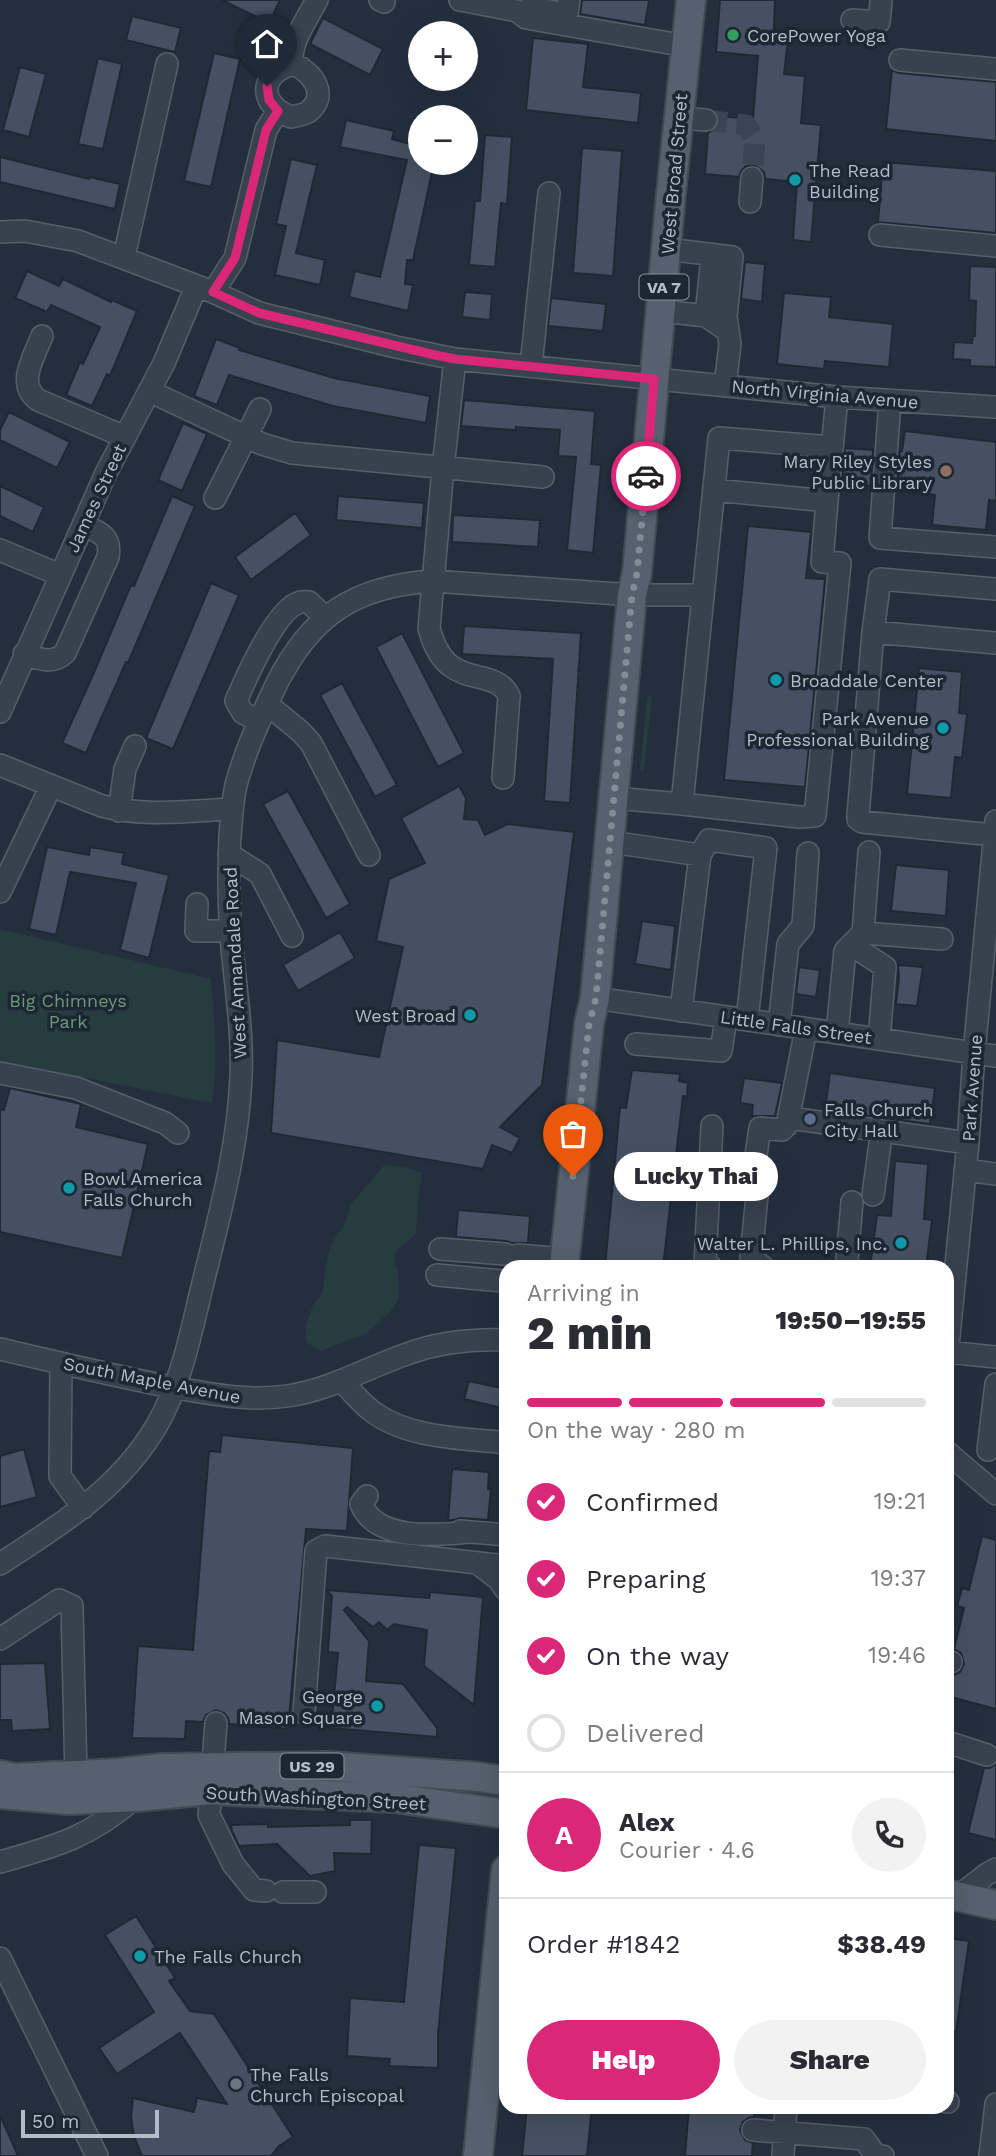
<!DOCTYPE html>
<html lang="en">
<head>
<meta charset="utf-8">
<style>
	:root { --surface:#fff; --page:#f2f2f3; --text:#2b2b33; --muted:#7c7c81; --line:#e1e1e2; --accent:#db2777 }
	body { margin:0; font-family:"Work Sans",sans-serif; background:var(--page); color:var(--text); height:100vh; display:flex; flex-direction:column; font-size:26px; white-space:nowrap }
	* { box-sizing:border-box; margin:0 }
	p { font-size:23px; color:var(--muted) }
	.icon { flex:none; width:38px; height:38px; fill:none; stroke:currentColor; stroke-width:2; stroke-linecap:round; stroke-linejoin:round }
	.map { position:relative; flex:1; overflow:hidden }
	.panel { position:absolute; left:499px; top:1260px; width:455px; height:854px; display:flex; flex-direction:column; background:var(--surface); border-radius:21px; box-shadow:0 7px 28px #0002 }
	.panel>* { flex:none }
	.tools { position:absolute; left:408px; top:21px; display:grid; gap:14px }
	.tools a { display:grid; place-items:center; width:70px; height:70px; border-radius:50%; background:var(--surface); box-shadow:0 7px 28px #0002; font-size:35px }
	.scale { position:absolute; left:21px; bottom:18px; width:138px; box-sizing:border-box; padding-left:7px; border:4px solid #b4bcc9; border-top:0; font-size:19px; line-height:24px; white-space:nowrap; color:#b4bcc9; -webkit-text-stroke:5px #1d2633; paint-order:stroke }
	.pin { position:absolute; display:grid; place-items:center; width:60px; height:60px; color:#fff; margin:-72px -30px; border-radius:50% 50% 50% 0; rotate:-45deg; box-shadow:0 0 7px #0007 }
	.pin .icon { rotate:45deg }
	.courier { position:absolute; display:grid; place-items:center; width:70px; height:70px; margin:-35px; border:5px solid #db2777; border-radius:50%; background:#fff; color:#222; box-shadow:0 2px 9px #0007 }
	.bubble { position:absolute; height:49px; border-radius:24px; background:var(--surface); box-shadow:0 7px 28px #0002; font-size:23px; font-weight:800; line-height:49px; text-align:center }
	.overview em { font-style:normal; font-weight:800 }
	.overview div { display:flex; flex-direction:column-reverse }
	.overview { display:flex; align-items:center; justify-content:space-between; height:119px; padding:0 28px }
	h1 { font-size:46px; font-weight:800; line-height:52px }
	.bar { display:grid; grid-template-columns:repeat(4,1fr); gap:10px 7px; align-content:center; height:84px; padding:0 28px }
	.bar i { height:9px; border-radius:5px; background:var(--line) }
	.bar .on { background:var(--accent) }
	.bar p { grid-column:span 4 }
	.line { display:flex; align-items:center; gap:18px; padding:0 28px; border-top:2px solid var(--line) }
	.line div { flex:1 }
	.round { display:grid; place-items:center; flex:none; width:74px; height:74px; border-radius:37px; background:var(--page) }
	ol { padding:0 28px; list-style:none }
	li { display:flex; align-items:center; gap:21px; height:77px }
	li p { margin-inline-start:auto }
	li .icon { padding:7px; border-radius:50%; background:var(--accent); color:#fff; stroke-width:4 }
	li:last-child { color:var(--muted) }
	li i { width:38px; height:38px; border:4px solid var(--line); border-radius:50% }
	.primary-button { display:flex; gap:14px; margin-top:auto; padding:14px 28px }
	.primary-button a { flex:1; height:80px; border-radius:42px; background:var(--accent); color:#fff; font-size:28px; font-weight:800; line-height:80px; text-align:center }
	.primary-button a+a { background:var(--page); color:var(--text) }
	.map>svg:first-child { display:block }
	.green { fill:#263c3f }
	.building { fill:#455162; stroke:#1f2835; stroke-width:2 }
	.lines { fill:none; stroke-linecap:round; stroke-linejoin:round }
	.minor-tunnel { stroke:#3a4453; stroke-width:21; stroke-dasharray:21 10; stroke-linecap:butt }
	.minor-casing { stroke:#565f6c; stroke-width:24 }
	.major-casing { stroke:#414a57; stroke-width:32 }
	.minor { stroke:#38414e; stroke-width:21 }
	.major { stroke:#56606e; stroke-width:28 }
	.done { stroke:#828b98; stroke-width:7; stroke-dasharray:0 12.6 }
	.route { stroke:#db2777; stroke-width:9 }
	.leisure-dot { fill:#2e9e5b; stroke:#1d2633; stroke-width:2.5 }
	.culture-dot { fill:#0f9aa8; stroke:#1d2633; stroke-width:2.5 }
	.education-dot { fill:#8d6e63; stroke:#1d2633; stroke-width:2.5 }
	.service-dot { fill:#5c6f8a; stroke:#1d2633; stroke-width:2.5 }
	.worship-dot { fill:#6b7280; stroke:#1d2633; stroke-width:2.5 }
	.labels { text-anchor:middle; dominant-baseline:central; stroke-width:7; stroke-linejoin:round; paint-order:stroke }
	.shield { fill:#1d2633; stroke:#878f9c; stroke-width:2 }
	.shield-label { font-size:16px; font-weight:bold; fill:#b4bcc9 }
	.poi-label { font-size:18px; fill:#b4bcc9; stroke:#1d2633; text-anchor:start }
	.street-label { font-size:18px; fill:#b4bcc9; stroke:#1d2633 }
	.park-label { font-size:18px; fill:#6b9a76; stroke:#1d2633 }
</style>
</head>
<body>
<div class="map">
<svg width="996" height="2156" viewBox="0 0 996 2156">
	<rect width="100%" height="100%" fill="#242f3e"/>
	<!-- green -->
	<path class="green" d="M 650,695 L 652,698 L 644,770 L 642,772 L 640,769 L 647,698 Z
		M 0,929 L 211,979 C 214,1020 219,1061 212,1103 L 0,1061 Z
		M 384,1165 L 406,1167 L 422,1173 L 418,1198 L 416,1234 L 396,1251 L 394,1262 L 398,1271 L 399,1299 L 389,1313 L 366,1334 L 320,1351 L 306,1342 L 306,1325 L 313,1305 L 322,1294 L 327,1260 L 332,1242 L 344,1226 L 350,1207 L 363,1189 L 371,1182 Z"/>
	<!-- building -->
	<path class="building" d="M 222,0 L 280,0 L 269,23 Z
		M 582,0 L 649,0 L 645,25 L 580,14 Z
		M 720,0 L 775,0 L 774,29 L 789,31 L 784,74 L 805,76 L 801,123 L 821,125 L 811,242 L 793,240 L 797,182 L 765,179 L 764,172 L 754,165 L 746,166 L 741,171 L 739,177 L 705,174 L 708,133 L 717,127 L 718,116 L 753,119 L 758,56 L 716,52 Z
		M 132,16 L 181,28 L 175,52 L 126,40 Z
		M 323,18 L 383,49 L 370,75 L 310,44 Z
		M 533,38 L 588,44 L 583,87 L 641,93 L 638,123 L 526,110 Z
		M 214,53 L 240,59 L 211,187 L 184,181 Z
		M 98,58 L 122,64 L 103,149 L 78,144 Z
		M 20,67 L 46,74 L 29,137 L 3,130 Z
		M 892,70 L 899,73 L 996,82 L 996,141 L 886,129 Z
		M 346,120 L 394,131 L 392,139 L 410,144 L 414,128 L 420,129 L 420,163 L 434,163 L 413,260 L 407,260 L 405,284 L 413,285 L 408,311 L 349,297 L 355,271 L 380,277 L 407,160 L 340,147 Z
		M 485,135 L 512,137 L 507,204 L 501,203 L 495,267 L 469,265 L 475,201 L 480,201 Z
		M 582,148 L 622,151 L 613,276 L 573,273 Z
		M 0,157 L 89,179 L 89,177 L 120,184 L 115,209 L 0,182 Z
		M 291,159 L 317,165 L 296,253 L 325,260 L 320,285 L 275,275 L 286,226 L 276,224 Z
		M 883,162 L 996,171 L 996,233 L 878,222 Z
		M 745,262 L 765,264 L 762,302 L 741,299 Z
		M 970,266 L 996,267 L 996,367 L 970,366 L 970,360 L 953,359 L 954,342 L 972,343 L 973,336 L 975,336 L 976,301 L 969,300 Z
		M 27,271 L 59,286 L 63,279 L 111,302 L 112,300 L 137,311 L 110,376 L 107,374 L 92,406 L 66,395 L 80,362 L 83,364 L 100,327 L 51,305 L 47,312 L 15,298 Z
		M 465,292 L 492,294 L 490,320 L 462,317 Z
		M 784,293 L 831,297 L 829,317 L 893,324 L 889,367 L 825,361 L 824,369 L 777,364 Z
		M 551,298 L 606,304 L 603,331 L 548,326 Z
		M 216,339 L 240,348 L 239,350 L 334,378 L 430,396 L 426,423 L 333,406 L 229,375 L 217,405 L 194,396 Z
		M 464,400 L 595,411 L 591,464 L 601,465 L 593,553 L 567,550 L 576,457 L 558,456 L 560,430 L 516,427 L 515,430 L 461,426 Z
		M 9,412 L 70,442 L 57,468 L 0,440 L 0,430 Z
		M 183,423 L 207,434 L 182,491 L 158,480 Z
		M 905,431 L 996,442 L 996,501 L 989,500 L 986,530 L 932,525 L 935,495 L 897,491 L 900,451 L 902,451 Z
		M 845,448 L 873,450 L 871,486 L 842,482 Z
		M 0,486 L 44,507 L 33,532 L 0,516 Z
		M 172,496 L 195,506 L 128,663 L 126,662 L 86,753 L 62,743 L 92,677 L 131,585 L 134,586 Z
		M 338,496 L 424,503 L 422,528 L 336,520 Z
		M 295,513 L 311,535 L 251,580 L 235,557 Z
		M 453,515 L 540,520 L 538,547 L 452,542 Z
		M 748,526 L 811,532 L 806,578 L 825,579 L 805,787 L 724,780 Z
		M 211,583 L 239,595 L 173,749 L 146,738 Z
		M 464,626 L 581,633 L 570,803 L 544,801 L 553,659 L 462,654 Z
		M 402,633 L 464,753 L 438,767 L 376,647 Z
		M 919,668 L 962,672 L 959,713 L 967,714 L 962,758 L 955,757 L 951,798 L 907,794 Z
		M 342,683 L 397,785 L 375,797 L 320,695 Z
		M 459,786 L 466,798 L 464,819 L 478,820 L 485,835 L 508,824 L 574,832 L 542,1085 L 500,1127 L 520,1138 L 512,1153 L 492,1145 L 483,1169 L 271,1133 L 277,1040 L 379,1057 L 403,947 L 376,941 L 389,879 L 425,863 L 401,818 Z
		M 288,791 L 350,904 L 326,918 L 263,804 Z
		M 47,847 L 89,855 L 90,847 L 124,853 L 122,864 L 169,875 L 149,958 L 120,950 L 136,883 L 70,872 L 56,935 L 29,929 Z
		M 896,865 L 949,870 L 946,916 L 891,911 Z
		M 642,921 L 675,926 L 671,970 L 635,964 Z
		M 340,932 L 355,958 L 298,991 L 283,965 Z
		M 898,965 L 923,967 L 917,1006 L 896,1004 L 899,978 Z
		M 799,967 L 820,970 L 816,997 L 796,994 Z
		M 632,1070 L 680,1074 L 679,1081 L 688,1083 L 687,1097 L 683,1096 L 663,1267 L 605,1267 L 620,1107 L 626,1108 Z
		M 830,1073 L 935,1088 L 930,1124 L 825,1110 Z
		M 744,1078 L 782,1083 L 775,1116 L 752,1116 L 753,1105 L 740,1103 Z
		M 10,1088 L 81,1104 L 76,1127 L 148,1144 L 122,1258 L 0,1232 L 0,1109 L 4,1110 Z
		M 895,1161 L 928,1164 L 924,1219 L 932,1220 L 926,1267 L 870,1267 L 877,1215 L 891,1216 Z
		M 458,1210 L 530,1216 L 528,1243 L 512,1243 L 506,1241 L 456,1237 Z
		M 469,1381 L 506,1389 L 506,1409 L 464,1399 Z
		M 222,1435 L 353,1448 L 347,1531 L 306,1529 L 288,1729 L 229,1724 L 228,1718 L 224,1713 L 216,1710 L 206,1715 L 203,1722 L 186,1721 L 185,1739 L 132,1738 L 138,1646 L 193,1650 L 209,1451 L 220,1452 Z
		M 24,1449 L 37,1497 L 0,1507 L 0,1456 Z
		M 452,1469 L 489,1472 L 488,1489 L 491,1489 L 488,1520 L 461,1518 L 448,1521 Z
		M 982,1536 L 996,1540 L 996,1709 L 947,1696 L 948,1675 L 954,1675 L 960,1672 L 964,1664 L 961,1653 L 954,1649 L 964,1608 L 957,1606 L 962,1588 L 969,1590 Z
		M 326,1590 L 429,1598 L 430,1592 L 483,1597 L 474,1705 L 424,1666 L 427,1630 L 394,1624 L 387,1630 L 379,1622 L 373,1627 L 347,1607 L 344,1610 L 369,1641 L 366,1681 L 403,1684 L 437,1728 L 437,1737 L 331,1728 L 338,1653 L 328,1652 L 332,1596 Z
		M 45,1663 L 50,1729 L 12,1731 L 11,1720 L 0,1720 L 0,1664 Z
		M 996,1764 L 996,1840 L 968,1833 L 984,1768 L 990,1768 Z
		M 350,1820 L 372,1820 L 371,1854 L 334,1853 L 335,1871 L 310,1876 L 277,1844 L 239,1846 L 232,1831 L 231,1825 L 268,1824 L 268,1827 L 350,1825 Z
		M 419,1845 L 456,1848 L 438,2034 L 438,2068 L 389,2066 L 390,2059 L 347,2056 L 350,1998 L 404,2002 Z
		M 136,1916 L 175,1978 L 169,1981 L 190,2011 L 214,2014 L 293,2137 L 279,2146 L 271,2156 L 142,2156 L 134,2136 L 131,2117 L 133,2098 L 194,2112 L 197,2098 L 227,2104 L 180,2033 L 117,2074 L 99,2048 L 154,2012 L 105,1935 Z
		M 947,1938 L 969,1941 L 956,2032 L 947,2031 Z
		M 527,2107 L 592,2107 L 587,2156 L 522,2156 Z
		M 689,2107 L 755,2107 L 754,2117 L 748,2118 L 743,2122 L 740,2130 L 745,2140 L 753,2143 L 752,2156 L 685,2156 Z
		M 0,2115 L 18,2156 L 0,2156 Z"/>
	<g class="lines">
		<!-- minor-tunnel -->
		<path class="minor-tunnel" d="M 706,120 L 746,125 L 755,139 L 752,178
			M 504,1268 L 506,1268"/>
		<!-- minor casing -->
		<g class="minor-casing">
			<path id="minor" d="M 380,0 L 384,2
				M 460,0 L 517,11 L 526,18 L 686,46
				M 533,0 L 532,8 L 567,14 L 569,0
				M 852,20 L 879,22 L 881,2
				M 900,60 L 996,69
				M 292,64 C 312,70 330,96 308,112 C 303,115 296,116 291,117 C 259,105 258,75 292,64 Z
				M 292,64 C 290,42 307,19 317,0
				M 679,118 L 706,120
				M 750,202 L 752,178
				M 0,232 L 25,231 L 78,241 L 213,292 L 259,313 L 396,347 L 455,359 L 837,397 L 996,407
				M 880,235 L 996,246
				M 667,249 L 732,257 L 726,317 L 730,344 L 725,386
				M 712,256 L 706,316 L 728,331
				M 124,257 L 167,64
				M 213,292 L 235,258 L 266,130 L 278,111
				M 661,311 L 706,316
				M 42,336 C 34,357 16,384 38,400 L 125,437
				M 455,359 L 443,468 L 429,628 C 446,695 493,663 509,696 L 503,778
				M 531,366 L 549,193
				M 149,391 L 262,444 L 292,453 L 543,477
				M 890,401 L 880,538 L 996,547
				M 714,490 L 827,501 L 837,397
				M 215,498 L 260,409
				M 827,501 L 822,562 L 840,563 L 815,816 L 799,817 L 682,804 L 719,438 L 832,447
				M 0,550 L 60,575
				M 873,632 L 996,643
				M 24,654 C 40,659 52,665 65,653 L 108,557 C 112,536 99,532 83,525
				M 267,704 L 301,732 L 311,743 L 369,855
				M 0,712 L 83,525 L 106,473 L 164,363 L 196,287
				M 259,721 L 243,713 L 236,701 C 245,680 276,609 298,603 C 302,601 306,602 309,602 L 325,618
				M 0,765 L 102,806 C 145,817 188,811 232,809
				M 614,798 L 682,804
				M 119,811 L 125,769 L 135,746
				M 994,835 L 862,822 L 858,819 L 858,816 L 873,632 L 880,579 L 996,589
				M 611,842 L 700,855 L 681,1011
				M 229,854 L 260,874 L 292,936
				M 700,855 L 709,840 L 766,848 L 747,1020
				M 0,892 L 51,786
				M 197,904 L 196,931 L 231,931
				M 863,933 L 942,939
				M 851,945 L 885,967 L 879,1039
				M 595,998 L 996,1056
				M 779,1025 L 788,944 L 803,926 L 808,853
				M 837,1033 L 845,951 L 863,933 L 869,852
				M 636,1044 L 721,1051 L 726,1018
				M 0,1073 L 76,1088 L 165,1123 L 178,1133
				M 790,1118 L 968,1143
				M 965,1170 L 996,1174
				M 753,1176 L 760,1128 L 782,1130 L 787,1125 L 806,1029
				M 873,1195 L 880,1144
				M 757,1196 L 751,1257 L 763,1267
				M 440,1249 L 505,1254
				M 518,1255 L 565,1259
				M 847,1259 L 852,1202
				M 711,1267 L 705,1264 L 712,1126
				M 437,1275 L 503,1281
				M 0,1349 C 55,1362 110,1375 166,1386 C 206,1393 246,1402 287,1396 C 330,1390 366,1368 407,1354 C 439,1342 472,1339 506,1340
				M 947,1352 L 996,1357
				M 947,1356 L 968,1143 L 974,1053 L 996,821
				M 61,1363 L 60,1476 L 83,1508
				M 342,1381 C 352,1392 361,1403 373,1412 C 410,1439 463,1438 506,1443
				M 988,1450 L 996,1384
				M 947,1452 L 996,1494
				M 367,1496 L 361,1504 C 377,1542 437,1535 471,1532
				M 460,1531 L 506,1535
				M 477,1563 L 498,1579 L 506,1590
				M 0,1564 C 61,1524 119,1490 157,1425 C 181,1383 190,1337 201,1291 C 218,1221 238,1150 241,1077 C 243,1034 236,991 232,948 C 229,911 228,873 230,836 C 232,817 232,796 238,778 C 247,746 262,715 276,685 C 311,615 355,586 433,581 L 632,595 L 703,595
				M 0,1639 L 59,1600 L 72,1606 L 76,1776
				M 947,1661 L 951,1662
				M 304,1713 L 316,1551 L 325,1546 L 506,1566
				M 216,1723 L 209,1815 L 233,1864 L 254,1890 L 266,1891
				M 947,1742 L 987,1755
				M 0,1862 C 57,1846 90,1837 136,1797
				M 283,1892 L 315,1892
				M 957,1897 L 987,1874 L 996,1869
				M 0,1958 L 97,2156
				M 947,2102 L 948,2102
				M 753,2130 L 864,2139 L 876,2156 L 883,2156
				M 783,2156 L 786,2107
				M 990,2156 L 996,2104"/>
		</g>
		<!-- major casing -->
		<g class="major-casing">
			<path id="major" d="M 564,1267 L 589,1024 L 595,998 L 632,595 L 637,573 L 671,194 L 691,0
				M 0,1775 L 14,1778 L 119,1773 L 161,1768 L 328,1766 L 479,1777 L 506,1781
				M 0,1794 L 68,1800 L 136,1797 L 210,1790 L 395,1798 L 506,1814
				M 947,1894 L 996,1905
				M 478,2156 L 506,1870"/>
		</g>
		<!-- minor -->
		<use href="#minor" class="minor"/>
		<!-- major -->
		<use href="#major" class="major"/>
	</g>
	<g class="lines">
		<!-- done -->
		<path class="done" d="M 573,1176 L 589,1024 L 596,998 L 632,595 L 637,573 L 646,476"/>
		<!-- route -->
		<path class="route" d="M 267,86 L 269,100 L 278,111 L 266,130 L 235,258 L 213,292 L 259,313 L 435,355 L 455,359 L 654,379 L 646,476"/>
	</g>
	<!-- markers -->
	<circle class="leisure-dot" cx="733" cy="35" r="7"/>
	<g class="culture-dot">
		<circle cx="795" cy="180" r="7"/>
		<circle cx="776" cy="680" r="7"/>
		<circle cx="943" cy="728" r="7"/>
		<circle cx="470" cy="1015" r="7"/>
		<circle cx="69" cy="1188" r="7"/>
		<circle cx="901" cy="1243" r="7"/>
		<circle cx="377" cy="1706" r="7"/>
		<circle cx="140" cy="1956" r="7"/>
	</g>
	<circle class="education-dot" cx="946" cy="471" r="7"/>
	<circle class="service-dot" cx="810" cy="1119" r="7"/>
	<circle class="worship-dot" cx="236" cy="2084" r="7"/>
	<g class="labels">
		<!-- shield labels -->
		<g class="shield">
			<rect x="639.5" y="274.5" width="49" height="25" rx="5"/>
			<rect x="280.5" y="1753.5" width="63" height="25" rx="5"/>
		</g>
		<g class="shield-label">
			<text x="664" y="287">VA 7</text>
			<text x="312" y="1766">US 29</text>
		</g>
		<!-- poi labels -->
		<g class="poi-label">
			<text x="747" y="35">CorePower Yoga</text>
			<text x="809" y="170">The Read<tspan x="809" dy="21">Building</tspan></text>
			<text x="932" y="461" text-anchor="end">Mary Riley Styles<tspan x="932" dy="21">Public Library</tspan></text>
			<text x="790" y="680">Broaddale Center</text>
			<text x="929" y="718" text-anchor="end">Park Avenue<tspan x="929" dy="21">Professional Building</tspan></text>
			<text x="456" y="1015" text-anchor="end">West Broad</text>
			<text x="824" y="1109">Falls Church<tspan x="824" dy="21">City Hall</tspan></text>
			<text x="83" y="1178">Bowl America<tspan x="83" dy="21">Falls Church</tspan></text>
			<text x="887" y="1243" text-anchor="end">Walter L. Phillips, Inc.</text>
			<text x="363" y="1696" text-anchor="end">George<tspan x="363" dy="21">Mason Square</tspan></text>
			<text x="154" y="1956">The Falls Church</text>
			<text x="250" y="2074">The Falls<tspan x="250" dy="21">Church Episcopal</tspan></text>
		</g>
		<!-- street labels -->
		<g class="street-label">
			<text transform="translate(674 174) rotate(-85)">West Broad Street</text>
			<text transform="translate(825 394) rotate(5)">North Virginia Avenue</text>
			<text transform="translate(96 498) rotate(-65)">James Street</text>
			<text transform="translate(235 963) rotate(-93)">West Annandale Road</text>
			<text transform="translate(796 1027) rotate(8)">Little Falls Street</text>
			<text transform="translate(972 1088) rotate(-86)">Park Avenue</text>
			<text transform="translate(152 1380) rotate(11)">South Maple Avenue</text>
			<text transform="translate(316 1798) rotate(3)">South Washington Street</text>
		</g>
		<!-- park labels -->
		<g class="park-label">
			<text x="68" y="1000">Big Chimneys<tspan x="68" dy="21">Park</tspan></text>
		</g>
	</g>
</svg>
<div class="tools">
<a>+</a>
<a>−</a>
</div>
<div class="scale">50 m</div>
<div class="pin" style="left:573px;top:1176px;background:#ea580c"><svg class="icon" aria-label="bag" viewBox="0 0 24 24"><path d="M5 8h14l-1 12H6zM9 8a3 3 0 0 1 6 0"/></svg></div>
<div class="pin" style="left:267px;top:86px;background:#1f2937"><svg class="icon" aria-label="home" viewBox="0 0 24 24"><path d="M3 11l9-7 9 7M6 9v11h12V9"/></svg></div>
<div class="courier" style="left:646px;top:476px"><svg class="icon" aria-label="car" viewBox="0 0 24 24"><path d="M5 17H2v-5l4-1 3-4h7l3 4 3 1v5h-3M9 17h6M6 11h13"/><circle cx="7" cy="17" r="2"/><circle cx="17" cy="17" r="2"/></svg></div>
<div class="bubble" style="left:614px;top:1152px;width:164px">Lucky Thai</div>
<section class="panel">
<div class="overview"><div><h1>2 min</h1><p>Arriving in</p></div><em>19:50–19:55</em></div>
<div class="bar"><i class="on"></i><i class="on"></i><i class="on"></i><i></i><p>On the way · 280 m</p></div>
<ol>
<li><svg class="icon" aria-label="check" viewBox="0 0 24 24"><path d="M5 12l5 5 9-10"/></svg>Confirmed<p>19:21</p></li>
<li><svg class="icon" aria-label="check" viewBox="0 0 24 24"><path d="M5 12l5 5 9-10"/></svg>Preparing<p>19:37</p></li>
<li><svg class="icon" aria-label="check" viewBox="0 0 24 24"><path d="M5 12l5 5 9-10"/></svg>On the way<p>19:46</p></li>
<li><i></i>Delivered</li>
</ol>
<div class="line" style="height:126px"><b class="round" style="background:var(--accent);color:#fff">A</b><div><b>Alex</b><p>Courier · 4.6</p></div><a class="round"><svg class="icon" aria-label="phone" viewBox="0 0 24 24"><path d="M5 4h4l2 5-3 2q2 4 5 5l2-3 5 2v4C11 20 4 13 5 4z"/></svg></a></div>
<div class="line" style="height:91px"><div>Order #1842</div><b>$38.49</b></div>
<div class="primary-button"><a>Help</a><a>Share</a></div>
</section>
</div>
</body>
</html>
